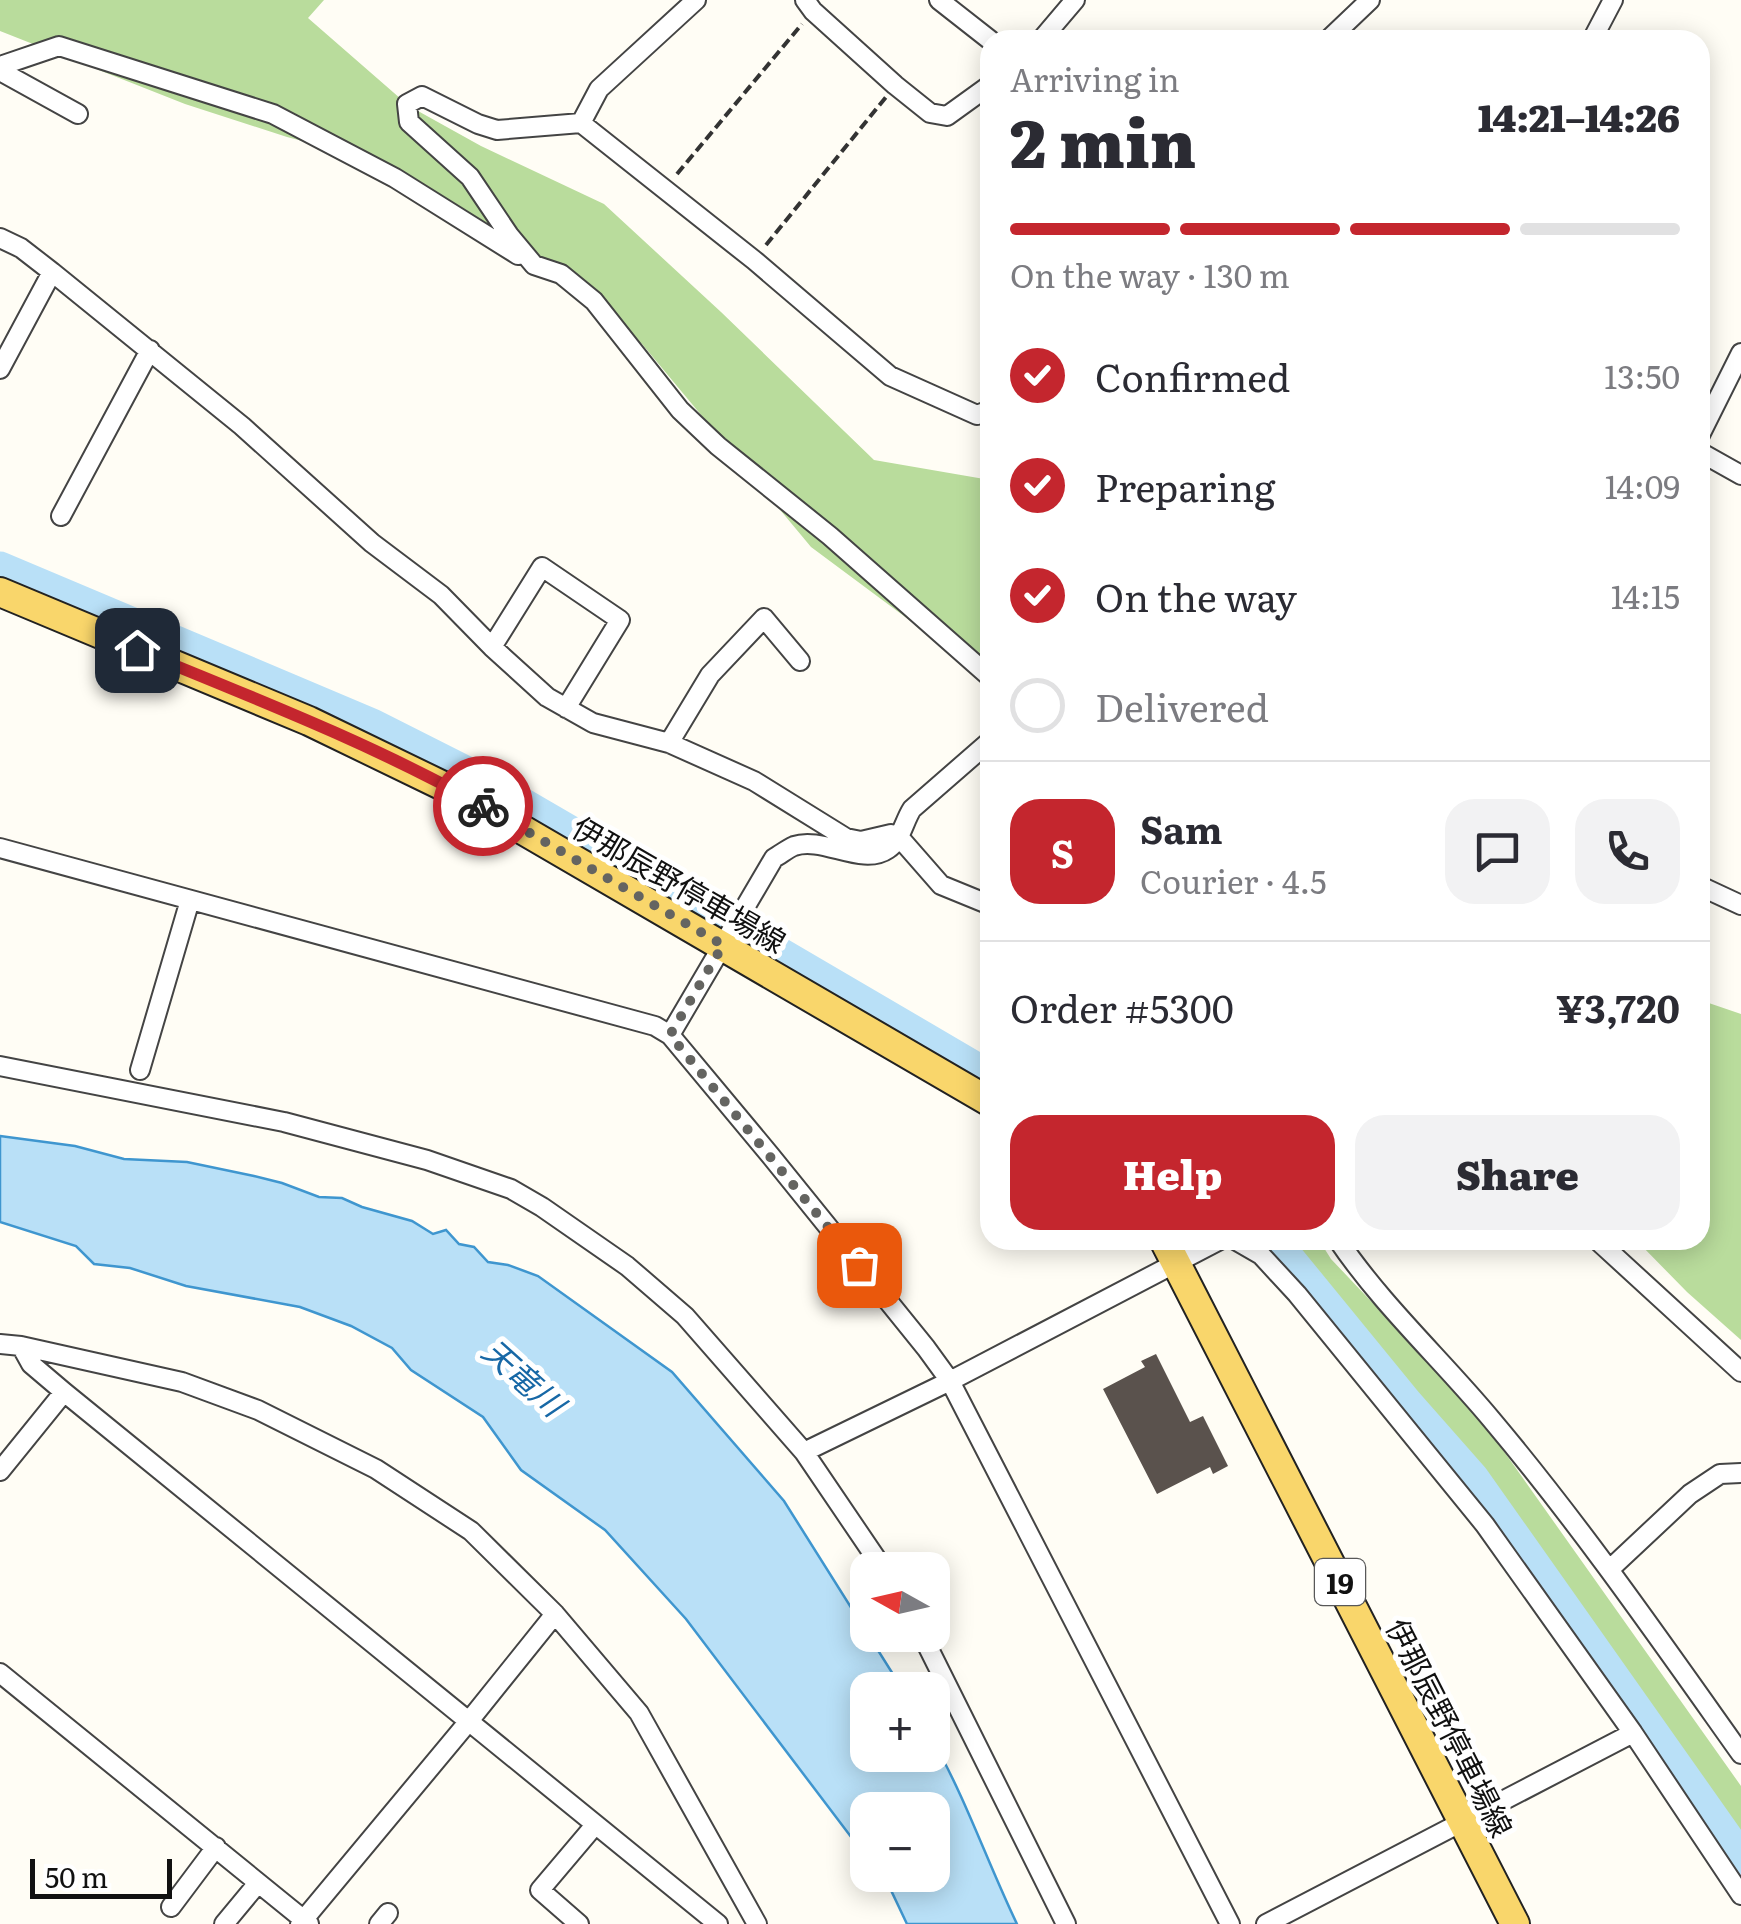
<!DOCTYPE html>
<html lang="en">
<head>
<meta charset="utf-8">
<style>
	:root { --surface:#fff; --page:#f2f2f3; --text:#2b2b33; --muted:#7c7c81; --line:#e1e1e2; --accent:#c4262e }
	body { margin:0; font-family:Literata,"Noto Sans JP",serif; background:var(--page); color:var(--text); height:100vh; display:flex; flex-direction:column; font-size:38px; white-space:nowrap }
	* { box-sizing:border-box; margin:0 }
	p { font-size:32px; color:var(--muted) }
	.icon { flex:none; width:55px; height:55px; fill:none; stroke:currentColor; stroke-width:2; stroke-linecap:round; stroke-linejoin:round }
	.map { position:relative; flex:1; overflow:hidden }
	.details { position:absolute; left:980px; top:30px; width:730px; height:1220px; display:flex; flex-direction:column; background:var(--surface); border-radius:30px; box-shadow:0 5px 25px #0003 }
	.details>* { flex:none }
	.needle { width:65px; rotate:278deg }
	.fabs { position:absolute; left:850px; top:1552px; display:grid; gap:20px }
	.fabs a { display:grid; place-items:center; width:100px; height:100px; border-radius:20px; background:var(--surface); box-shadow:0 5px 25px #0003; font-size:50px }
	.scale { position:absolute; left:30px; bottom:25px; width:142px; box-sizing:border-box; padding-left:10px; border:5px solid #111; border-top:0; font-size:28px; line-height:35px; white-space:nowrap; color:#111; -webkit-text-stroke:8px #fff; paint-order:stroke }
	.pin { position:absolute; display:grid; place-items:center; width:85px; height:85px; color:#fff; margin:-42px; border-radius:20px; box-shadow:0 5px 15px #0006 }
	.courier { position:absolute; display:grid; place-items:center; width:100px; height:100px; margin:-50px; border:8px solid #c4262e; border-radius:50%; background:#fff; color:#222; box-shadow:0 2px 12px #0007 }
	.overview em { font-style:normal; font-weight:800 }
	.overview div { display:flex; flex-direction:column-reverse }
	.overview { display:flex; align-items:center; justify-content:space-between; height:170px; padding:0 30px }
	h1 { font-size:65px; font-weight:800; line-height:75px }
	.bar { display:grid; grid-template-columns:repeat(4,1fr); gap:15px 10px; align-content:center; height:120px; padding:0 30px }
	.bar i { height:12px; border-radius:8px; background:var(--line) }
	.bar .current { background:var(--accent) }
	.bar p { grid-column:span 4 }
	.line { display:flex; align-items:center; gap:25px; padding:0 30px; border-top:2px solid var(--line) }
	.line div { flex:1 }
	.round { display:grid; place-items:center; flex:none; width:105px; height:105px; border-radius:30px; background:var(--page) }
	ol { padding:0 30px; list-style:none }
	li { display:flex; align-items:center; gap:30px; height:110px }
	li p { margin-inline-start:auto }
	li .icon { padding:10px; border-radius:50%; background:var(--accent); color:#fff; stroke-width:4 }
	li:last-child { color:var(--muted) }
	li i { width:55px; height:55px; border:5px solid var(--line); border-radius:50% }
	.button { display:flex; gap:20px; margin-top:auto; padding:20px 30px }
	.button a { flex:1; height:115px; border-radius:30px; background:var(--accent); color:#fff; font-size:40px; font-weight:800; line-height:115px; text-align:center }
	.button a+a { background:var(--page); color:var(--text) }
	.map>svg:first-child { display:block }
	.forest { fill:#b9dc9c }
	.water { fill:#b9e0f7; stroke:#3f96cf; stroke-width:2.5 }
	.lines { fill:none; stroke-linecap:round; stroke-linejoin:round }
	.river { stroke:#b9e0f7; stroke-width:35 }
	.building { fill:#5a524d }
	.street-casing { stroke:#444; stroke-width:22 }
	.primary-casing { stroke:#222; stroke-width:32 }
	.path { stroke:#333; stroke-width:4; stroke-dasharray:10 5; stroke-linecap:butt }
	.street { stroke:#fff; stroke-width:18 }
	.primary { stroke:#f9d66b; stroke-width:28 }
	.done { stroke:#646461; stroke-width:10; stroke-dasharray:0 18 }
	.route { stroke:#c4262e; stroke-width:12 }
	.labels { text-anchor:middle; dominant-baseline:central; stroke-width:10; stroke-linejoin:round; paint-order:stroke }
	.shield { fill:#fff; stroke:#585858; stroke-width:2.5 }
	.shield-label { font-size:28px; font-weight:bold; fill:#111 }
	.street-label { font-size:30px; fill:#111; stroke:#fff }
	.water-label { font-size:32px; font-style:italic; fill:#1768a6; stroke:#fff }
</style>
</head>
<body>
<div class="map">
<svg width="1741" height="1924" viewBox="0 0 1741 1924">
	<rect width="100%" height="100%" fill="#fffdf5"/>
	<!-- forest -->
	<path class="forest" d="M 0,0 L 324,0 L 308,18 L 409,106 L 481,146 L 604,204 L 721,312 L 874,460 L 990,480 L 990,680 L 811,547 L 642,344 L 380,161 L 287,137 L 185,104 L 0,31 Z
		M 1700,1000 L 1741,1014 L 1741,1340 L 1687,1292 L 1636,1240 L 1700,1240 Z
		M 1286,1240 L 1319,1240 L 1331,1259 L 1476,1412 L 1741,1786 L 1741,1845 L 1483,1479 L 1357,1335 Z"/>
	<!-- water -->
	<path class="water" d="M 0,1136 L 75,1146 L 124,1159 L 187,1162 L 254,1176 L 282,1183 L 319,1197 L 342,1198 L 362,1207 L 412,1221 L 433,1234 L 446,1230 L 459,1244 L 474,1247 L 488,1262 L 508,1265 L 538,1276 L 672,1372 L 784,1501 L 903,1690 L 868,1690 L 868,1755 L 932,1755 L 933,1741 C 966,1799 988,1864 1017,1924 L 907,1924 L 888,1884 L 881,1875 L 932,1875 L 932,1810 L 868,1810 L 867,1858 L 686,1619 L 605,1530 L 521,1470 L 483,1417 L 411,1370 L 392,1348 L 351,1326 L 300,1307 L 186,1286 L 130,1268 L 94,1264 L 76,1246 L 0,1222 Z"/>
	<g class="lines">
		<!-- river -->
		<path class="river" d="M 0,569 L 372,726 L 477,779 L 728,925
			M 739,931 L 990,1078
			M 1265,1240 L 1284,1255 L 1405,1403 L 1472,1479 L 1741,1860"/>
	</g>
	<!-- building -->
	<path class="building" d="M 1156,1354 L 1190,1422 L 1203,1416 L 1228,1466 L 1213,1474 L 1210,1467 L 1157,1494 L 1103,1389 L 1145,1367 L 1141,1361 Z"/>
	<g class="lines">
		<!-- street casing -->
		<g class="street-casing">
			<path id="street" d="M 805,0 L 813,11 L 895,85 L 930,113 L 947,116 L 990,85
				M 939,0 L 990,40
				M 1041,40 L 1075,0
				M 1328,40 L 1370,0
				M 1592,40 L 1613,0
				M 0,66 L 59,46 L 273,114 L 395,178 L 518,255
				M 0,71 L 78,114
				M 581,123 L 599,89 L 696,0
				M 0,238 L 21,248 L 52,272 L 242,426 L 372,543 L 441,595 L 492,647 L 547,697 L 593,723 L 669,743 L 754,781 L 846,838 L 861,841 L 891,834 L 899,837 L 941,885 L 990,905
				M 0,369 L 52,272
				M 990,410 L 977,415 L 890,376 L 754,260 L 581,123 L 497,130 L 478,124 L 422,96 L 407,104 L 409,122 L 470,177 L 509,235 L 534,265 L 561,274 L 594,301 L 680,410 L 718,446 L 830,536 L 990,677
				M 1700,435 L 1741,353
				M 1700,452 L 1741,475
				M 61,516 L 150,350
				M 492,647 L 542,567 L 620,620 L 566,708
				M 669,743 L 710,675 L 764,618 L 800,661
				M 0,848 L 655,1026 L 670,1035 L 770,1155 L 926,1348 L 950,1381 L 1230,1924
				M 1700,886 L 1741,905
				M 670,1035 L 774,858 C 780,855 787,849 794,846 C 823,836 862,867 888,849 C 901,841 904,821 912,809 L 990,741
				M 0,1066 L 284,1122 L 427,1160 L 511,1189 L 542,1207 L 627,1266 L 685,1316 L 804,1452 L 884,1570
				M 140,1070 L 190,900
				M 1235,1240 L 1261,1255 L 1297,1294 L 1485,1525 L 1633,1733 L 1741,1895
				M 1338,1240 C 1382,1305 1441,1359 1491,1419 C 1581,1526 1660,1640 1741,1754
				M 1597,1240 L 1741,1372
				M 0,1344 L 21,1346 L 182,1382 L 258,1410 L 376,1469 L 471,1531 L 555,1614 L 639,1713 L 757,1924
				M 21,1346 L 31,1364 L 64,1392 L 718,1924
				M 804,1452 L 950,1381 L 1220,1240
				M 0,1471 L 64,1392
				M 1610,1569 L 1690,1494 L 1720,1474 L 1741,1473
				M 922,1635 L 1066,1924
				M 0,1673 L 309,1924
				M 171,1907 L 216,1847
				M 224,1924 L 258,1883
				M 300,1924 L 469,1721 L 555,1614
				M 379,1924 L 388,1913
				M 579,1924 L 540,1890 L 595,1825
				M 1266,1924 L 1633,1733"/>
		</g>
		<!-- primary casing -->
		<g class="primary-casing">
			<path id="primary" d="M 0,592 L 309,721 L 468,798 L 990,1102
				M 1164,1240 L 1515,1924"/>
		</g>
		<!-- path -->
		<path class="path" d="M 677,174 L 802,24
			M 766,245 L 886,97"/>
		<!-- street -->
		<use href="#street" class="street"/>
		<!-- primary -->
		<use href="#primary" class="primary"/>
	</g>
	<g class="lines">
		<!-- done -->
		<path class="done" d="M 483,806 L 723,945 L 670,1035 L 859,1265"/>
		<!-- route -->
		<path class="route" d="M 137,650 C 254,698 373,744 483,806"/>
	</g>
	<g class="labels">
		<!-- shield labels -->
		<rect class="shield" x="1315" y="1559" width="50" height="46" rx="8"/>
		<g class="shield-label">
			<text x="1340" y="1582">19</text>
		</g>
		<!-- street labels -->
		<g class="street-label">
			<text transform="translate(680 883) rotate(30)">伊那辰野停車場線</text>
			<text transform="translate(1451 1727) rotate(63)">伊那辰野停車場線</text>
		</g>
		<!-- water labels -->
		<g class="water-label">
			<text transform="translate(525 1376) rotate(42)">天竜川</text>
		</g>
	</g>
</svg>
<div class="fabs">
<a><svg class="needle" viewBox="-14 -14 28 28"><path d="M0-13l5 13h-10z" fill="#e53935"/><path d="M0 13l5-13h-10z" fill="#7c7c81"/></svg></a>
<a>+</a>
<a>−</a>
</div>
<div class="scale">50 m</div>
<div class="pin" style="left:859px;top:1265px;background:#ea580c"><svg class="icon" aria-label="bag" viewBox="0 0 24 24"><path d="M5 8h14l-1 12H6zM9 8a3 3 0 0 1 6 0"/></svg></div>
<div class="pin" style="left:137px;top:650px;background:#1f2937"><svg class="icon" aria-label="home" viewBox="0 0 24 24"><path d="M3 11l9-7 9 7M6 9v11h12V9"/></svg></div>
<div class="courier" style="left:483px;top:806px"><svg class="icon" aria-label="bike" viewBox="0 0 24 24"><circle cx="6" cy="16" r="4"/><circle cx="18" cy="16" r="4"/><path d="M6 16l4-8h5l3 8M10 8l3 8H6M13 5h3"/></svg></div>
<section class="details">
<div class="overview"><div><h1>2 min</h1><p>Arriving in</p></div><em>14:21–14:26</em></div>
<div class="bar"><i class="current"></i><i class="current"></i><i class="current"></i><i></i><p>On the way · 130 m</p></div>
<ol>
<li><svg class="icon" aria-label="check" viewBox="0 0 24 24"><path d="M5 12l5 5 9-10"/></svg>Confirmed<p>13:50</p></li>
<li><svg class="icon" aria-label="check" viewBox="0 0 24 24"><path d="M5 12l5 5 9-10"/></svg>Preparing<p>14:09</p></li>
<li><svg class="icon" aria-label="check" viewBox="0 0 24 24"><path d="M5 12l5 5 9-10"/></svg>On the way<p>14:15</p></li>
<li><i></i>Delivered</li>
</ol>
<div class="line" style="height:180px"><b class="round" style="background:var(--accent);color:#fff">S</b><div><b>Sam</b><p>Courier · 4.5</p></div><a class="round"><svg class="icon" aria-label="chat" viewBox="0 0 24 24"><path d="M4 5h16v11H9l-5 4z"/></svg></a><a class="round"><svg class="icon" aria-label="phone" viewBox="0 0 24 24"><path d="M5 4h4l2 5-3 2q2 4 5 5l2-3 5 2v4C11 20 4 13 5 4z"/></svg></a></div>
<div class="line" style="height:130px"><div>Order #5300</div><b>¥3,720</b></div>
<div class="button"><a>Help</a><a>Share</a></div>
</section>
</div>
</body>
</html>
